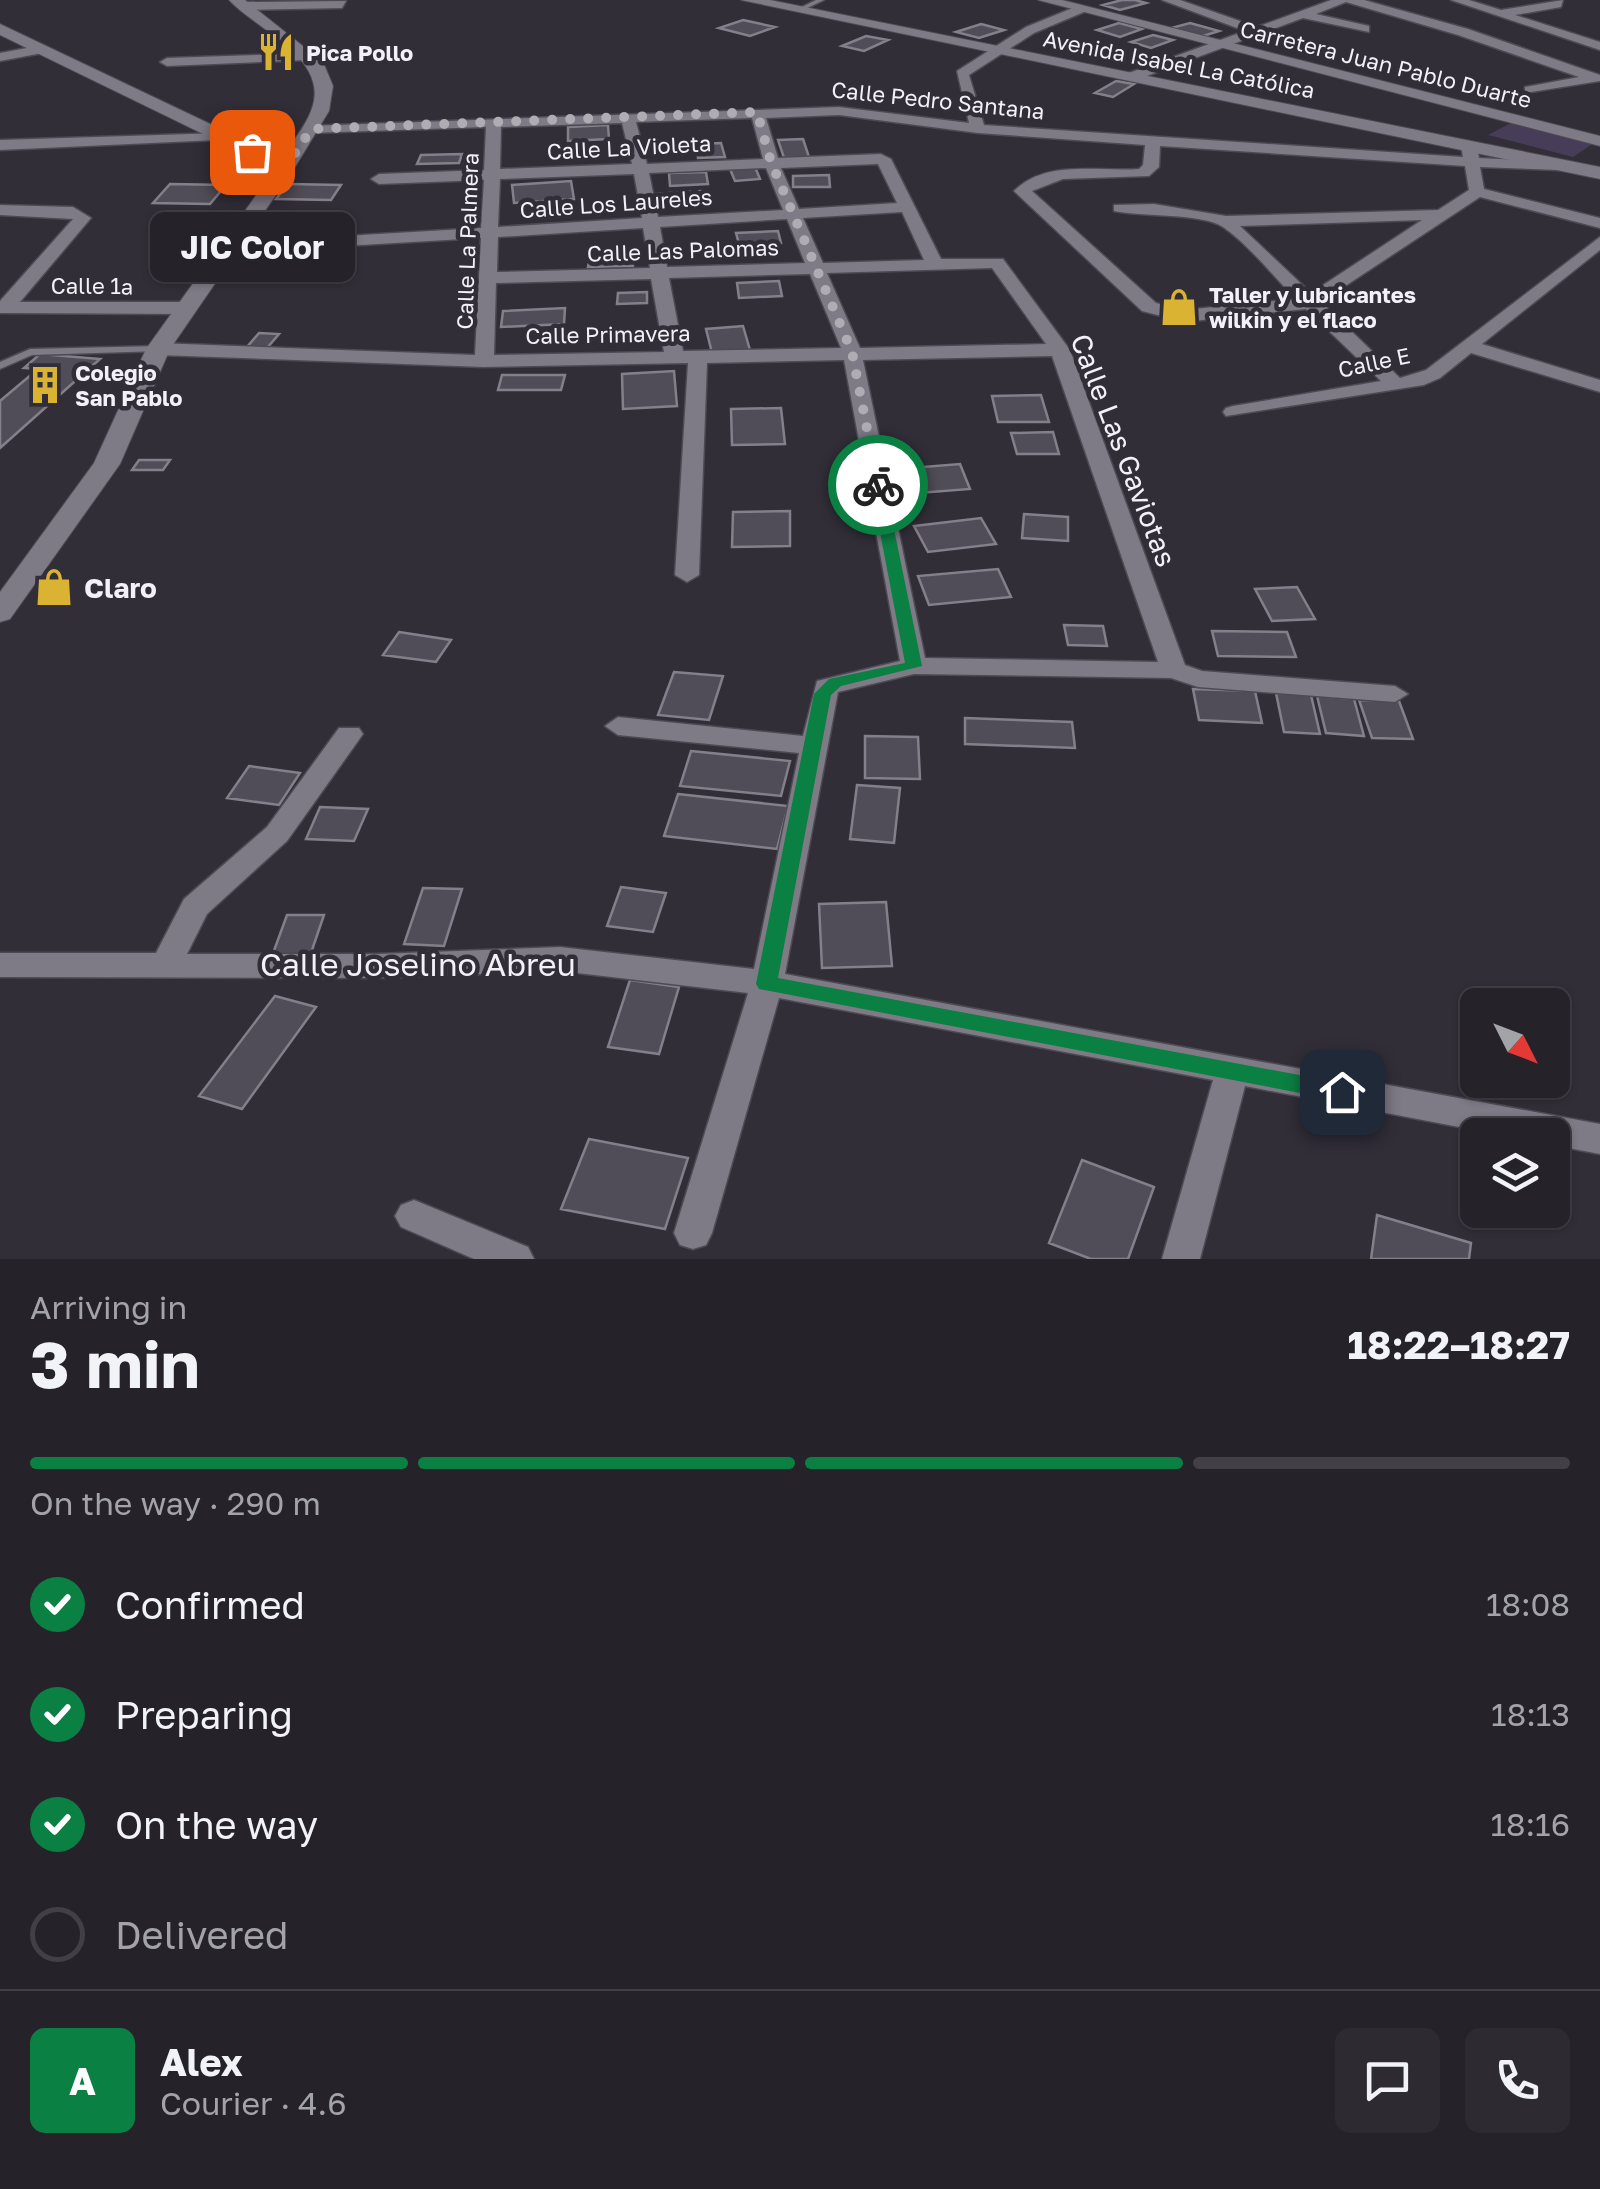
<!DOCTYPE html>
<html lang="en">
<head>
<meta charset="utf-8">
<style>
	:root { --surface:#25222a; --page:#2d2a32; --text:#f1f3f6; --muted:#a3a4a8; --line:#423f47; --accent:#0b8043 }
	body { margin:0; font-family:"Golos Text",sans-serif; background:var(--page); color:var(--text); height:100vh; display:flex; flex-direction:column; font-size:38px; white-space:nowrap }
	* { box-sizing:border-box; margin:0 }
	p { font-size:32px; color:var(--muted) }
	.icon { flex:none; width:55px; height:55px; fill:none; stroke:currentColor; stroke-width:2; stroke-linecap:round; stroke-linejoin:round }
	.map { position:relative; height:1259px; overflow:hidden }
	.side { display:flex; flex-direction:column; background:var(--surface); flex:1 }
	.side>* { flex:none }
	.needle { width:65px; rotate:132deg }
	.fabs { position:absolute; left:1460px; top:988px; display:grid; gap:20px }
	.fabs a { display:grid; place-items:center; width:110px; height:110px; border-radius:15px; background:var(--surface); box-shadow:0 2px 8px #0004,0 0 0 2px var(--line); font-size:50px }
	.pin { position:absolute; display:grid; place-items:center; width:85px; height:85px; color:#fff; margin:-42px; border-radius:20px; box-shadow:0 5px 15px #0006 }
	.courier { position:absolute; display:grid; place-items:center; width:100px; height:100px; margin:-50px; border:8px solid #0b8043; border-radius:50%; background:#fff; color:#222; box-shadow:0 2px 12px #0007 }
	.bubble { position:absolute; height:70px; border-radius:15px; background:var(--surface); box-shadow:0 2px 8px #0004,0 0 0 2px var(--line); font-size:32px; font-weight:700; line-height:70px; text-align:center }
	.overview em { font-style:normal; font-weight:700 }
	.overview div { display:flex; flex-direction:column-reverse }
	.overview { display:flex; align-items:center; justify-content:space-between; height:170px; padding:0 30px }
	h1 { font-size:65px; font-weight:700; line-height:75px }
	.bar { display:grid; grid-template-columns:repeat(4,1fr); gap:15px 10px; align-content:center; height:120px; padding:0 30px }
	.bar i { height:12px; border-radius:8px; background:var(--line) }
	.bar .current { background:var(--accent) }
	.bar p { grid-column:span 4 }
	.line { display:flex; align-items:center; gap:25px; padding:0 30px; border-top:2px solid var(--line) }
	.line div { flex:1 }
	.round { display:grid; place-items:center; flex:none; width:105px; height:105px; border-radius:15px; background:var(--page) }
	ol { padding:0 30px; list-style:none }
	li { display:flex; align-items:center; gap:30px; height:110px }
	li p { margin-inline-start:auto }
	li .icon { padding:10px; border-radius:50%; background:var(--accent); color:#fff; stroke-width:4 }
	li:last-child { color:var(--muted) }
	li i { width:55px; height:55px; border:5px solid var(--line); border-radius:50% }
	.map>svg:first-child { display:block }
	.green { fill:#473d58 }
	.building { fill:#514d58; stroke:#837f8b; stroke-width:2.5 }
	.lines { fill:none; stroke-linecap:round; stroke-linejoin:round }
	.lane-casing { stroke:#4d4a53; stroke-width:3 }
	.street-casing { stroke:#4d4a53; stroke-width:3 }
	.secondary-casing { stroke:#4d4a53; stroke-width:2 }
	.lane { fill:#7e7a86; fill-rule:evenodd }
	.street { fill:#7e7a86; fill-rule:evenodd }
	.secondary { fill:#7e7a86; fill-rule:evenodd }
	.route { fill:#0b8043 }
	.done { stroke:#afacb4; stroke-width:10; stroke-dasharray:0 18 }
	.labels { text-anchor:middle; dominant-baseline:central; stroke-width:9; stroke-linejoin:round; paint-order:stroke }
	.far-poi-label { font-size:22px; font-weight:bold; fill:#f3f0f7; stroke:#312e38; text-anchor:start }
	.far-street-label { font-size:22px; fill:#f3f0f7; stroke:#312e38 }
	.street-label { font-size:28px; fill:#f3f0f7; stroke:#312e38 }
	.poi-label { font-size:28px; font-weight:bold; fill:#f3f0f7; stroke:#312e38; text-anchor:start }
	.near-street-label { font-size:32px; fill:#f3f0f7; stroke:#312e38 }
</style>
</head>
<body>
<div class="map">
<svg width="1600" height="1259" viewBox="0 0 1600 1259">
	<rect width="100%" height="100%" fill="#312e38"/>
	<!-- green -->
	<path class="green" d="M 1511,123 L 1594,143 L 1573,157 L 1488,135 Z"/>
	<!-- building -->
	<path class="building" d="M 1122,0 L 1135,0 L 1146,3 L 1120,10 L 1103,5 Z
		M 743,20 L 775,27 L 750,36 L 719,28 Z
		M 1119,23 L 1142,29 L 1120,37 L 1097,30 Z
		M 1190,23 L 1219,31 L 1200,37 L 1171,28 Z
		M 981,24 L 1004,30 L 979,38 L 956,32 Z
		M 1153,35 L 1173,40 L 1151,48 L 1131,42 Z
		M 866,36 L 888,40 L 864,51 L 842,46 Z
		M 1116,81 L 1134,84 L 1113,97 L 1095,93 Z
		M 608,125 L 609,139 L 568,141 L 568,127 Z
		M 803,139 L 809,157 L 784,158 L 778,140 Z
		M 721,143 L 725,157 L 698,158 L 696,144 Z
		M 462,154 L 459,163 L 417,164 L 421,155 Z
		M 755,167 L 760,179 L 735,181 L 730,169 Z
		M 706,172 L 708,184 L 670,186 L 669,173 Z
		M 829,175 L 830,187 L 793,187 L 793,176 Z
		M 571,181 L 574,199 L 514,203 L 512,185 Z
		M 170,184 L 226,185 L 210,204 L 153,203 Z
		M 288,184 L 341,185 L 331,200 L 276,199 Z
		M 701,191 L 705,200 L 659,204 L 656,194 Z
		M 778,231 L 781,243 L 739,244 L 736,233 Z
		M 635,249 L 633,266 L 588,267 L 591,250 Z
		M 779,281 L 782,296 L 739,298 L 737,283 Z
		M 647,292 L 647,303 L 617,304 L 618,293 Z
		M 565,308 L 564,324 L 501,327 L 503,311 Z
		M 743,326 L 750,350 L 712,353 L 706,329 Z
		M 259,333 L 279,334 L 267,348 L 247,347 Z
		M 40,354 L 100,359 L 0,448 L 0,401 L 38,369 L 24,368 Z
		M 674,371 L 677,406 L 623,409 L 622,374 Z
		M 502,375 L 565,375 L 561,390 L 498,390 Z
		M 1041,395 L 1049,422 L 998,422 L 992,396 Z
		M 781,408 L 785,444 L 732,445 L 731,409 Z
		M 1053,432 L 1059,454 L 1017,454 L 1011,433 Z
		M 139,460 L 170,460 L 163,470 L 132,470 Z
		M 960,464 L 970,489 L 906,494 L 897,469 Z
		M 790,511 L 790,546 L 732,547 L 733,512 Z
		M 1024,514 L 1068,517 L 1068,541 L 1022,538 Z
		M 981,518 L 996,544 L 928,552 L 914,526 Z
		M 998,569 L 1011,597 L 929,605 L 918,576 Z
		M 47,581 L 69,584 L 60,593 L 38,590 Z
		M 1297,587 L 1315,619 L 1272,621 L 1255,589 Z
		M 1064,625 L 1103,626 L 1107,646 L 1068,645 Z
		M 1212,631 L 1287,632 L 1296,657 L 1218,656 Z
		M 399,632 L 451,640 L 436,662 L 383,655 Z
		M 674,672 L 723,676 L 709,720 L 658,715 Z
		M 1193,689 L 1255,691 L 1262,723 L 1199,720 Z
		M 1276,693 L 1311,695 L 1320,734 L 1284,732 Z
		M 1317,696 L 1354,699 L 1364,736 L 1326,733 Z
		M 1359,700 L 1399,701 L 1413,739 L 1372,738 Z
		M 965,718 L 1072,722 L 1075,748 L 965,744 Z
		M 865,736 L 918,737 L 920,779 L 865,778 Z
		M 691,751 L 790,761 L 781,796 L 680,786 Z
		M 249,766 L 300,773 L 279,805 L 227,798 Z
		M 857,785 L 900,788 L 894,843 L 850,839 Z
		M 678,794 L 788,806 L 777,849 L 664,836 Z
		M 320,807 L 368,809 L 354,841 L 306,839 Z
		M 621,887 L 666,893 L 653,932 L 607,926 Z
		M 423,888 L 462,889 L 444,946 L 404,944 Z
		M 886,902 L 892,966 L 822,968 L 819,904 Z
		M 287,915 L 324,915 L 310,956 L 272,956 Z
		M 630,980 L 679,987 L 659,1054 L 608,1047 Z
		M 275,996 L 316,1007 L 242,1109 L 199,1096 Z
		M 589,1139 L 688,1158 L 665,1229 L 561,1209 Z
		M 1082,1160 L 1154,1187 L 1128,1259 L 1091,1259 L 1049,1243 Z
		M 1377,1215 L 1471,1243 L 1469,1259 L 1371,1259 Z"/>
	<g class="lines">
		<!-- lane casing -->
		<g class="lane-casing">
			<path id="lane" d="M 816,0 L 824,0 L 801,11 L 796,10 Z
				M 158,346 L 163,349 L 161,351 L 32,355 L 0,369 L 0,362 L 30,349 Z"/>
		</g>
		<!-- street casing -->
		<g class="street-casing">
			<path id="street" d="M 1162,0 L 1180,0 L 1257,27 L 1331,0 L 1364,0 L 1468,29 L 1600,75 L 1600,81 L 1525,93 L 1525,87 L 1579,77 L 1458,35 L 1346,2 L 1316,14 L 1369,26 L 1369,32 L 1303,18 L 1136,80 L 1126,80 L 1126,74 L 1245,31 Z
				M 1451,0 L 1469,0 L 1501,10 L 1563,0 L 1561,7 L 1515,15 L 1600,42 L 1600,50 Z
				M 346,1 L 342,8 L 242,10 L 236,6 L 242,2 Z
				M 1080,5 L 1084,12 L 1034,33 L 969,75 L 984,125 L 1463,157 L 1461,146 L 1469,141 L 1477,146 L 1479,158 L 1563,162 L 1566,165 L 1558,170 L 1480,167 L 1484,189 L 1600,218 L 1600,228 L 1480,197 L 1321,302 L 1400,378 L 1426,370 L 1600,237 L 1600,250 L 1482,344 L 1600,380 L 1600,392 L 1471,353 L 1440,378 L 1424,385 L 1226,416 L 1223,412 L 1226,408 L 1233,406 L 1381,381 L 1306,309 L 1184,322 L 1142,311 L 1014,191 C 1046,159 1098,172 1139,169 L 1143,165 L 1145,145 L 978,133 L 839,115 L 766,118 L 778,158 L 881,154 L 891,159 L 941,259 L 1003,259 L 1070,350 L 1185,665 L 1202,671 L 1395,686 L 1408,694 L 1395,702 L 1198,687 L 1171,678 L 914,674 L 838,692 L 785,974 L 1600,1124 L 1600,1154 L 1552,1145 L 1552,1135 L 1501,1135 L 1245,1086 L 1200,1259 L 1162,1259 L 1213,1080 L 779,998 L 712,1233 L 706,1245 L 693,1249 L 680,1245 L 674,1233 L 748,993 L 560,971 L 377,978 L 0,977 L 0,953 L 156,953 L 184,899 L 267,827 L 339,728 L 359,728 L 363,734 L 287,841 L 207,914 L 187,954 L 377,954 L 560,947 L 754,969 L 799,753 L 618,735 L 605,726 L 618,717 L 803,736 L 817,681 L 900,661 L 844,360 L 707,363 L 699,575 L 687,582 L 675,575 L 688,363 L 484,367 L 158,355 L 148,349 L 158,343 L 475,355 L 481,238 L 327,247 L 318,242 L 327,237 L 481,228 L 484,180 L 379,184 L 371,179 L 379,174 L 484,170 L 486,127 L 311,133 L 304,129 L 306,126 L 839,107 L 969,123 L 957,71 L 1026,27 ZM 752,118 L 763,159 L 647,164 L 636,122 ZM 622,123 L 632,164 L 500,169 L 501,127 ZM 1160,146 L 1465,166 L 1469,190 L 1438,210 L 1226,216 L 1154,204 L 1114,205 L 1114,211 C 1141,217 1202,213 1223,227 C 1249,245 1273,276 1296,299 L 1184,310 L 1156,303 L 1032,191 L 1063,179 L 1149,176 L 1159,167 ZM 878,164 L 897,203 L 799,209 L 781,168 ZM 766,168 L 783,210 L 658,217 L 649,173 ZM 634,174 L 642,218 L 498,227 L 500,179 ZM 902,212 L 924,260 L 823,263 L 803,218 ZM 787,219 L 805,263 L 667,267 L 660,227 ZM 1422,220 L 1311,293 L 1240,226 ZM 643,228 L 650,268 L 497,272 L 498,237 ZM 992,268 L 1046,344 L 860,348 L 827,273 ZM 810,274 L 841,348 L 683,351 L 669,278 ZM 651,279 L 664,352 L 494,355 L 496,283 ZM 1052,356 L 1158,662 L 925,658 L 863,360 Z
				M 43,45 L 50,49 L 48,52 L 0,61 L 0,53 Z
				M 312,53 L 312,59 L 307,60 L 167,66 L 160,62 L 167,58 Z
				M 222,133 L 224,136 L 217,140 L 0,150 L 0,140 Z
				M 0,205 L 73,207 L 91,218 L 20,302 L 185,302 L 194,308 L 185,314 L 0,313 L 0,301 L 73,219 L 0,215 Z
				M 414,1200 L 528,1247 L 534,1259 L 474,1259 L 401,1227 L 395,1216 L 401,1205 Z"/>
		</g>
		<!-- secondary casing -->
		<g class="secondary-casing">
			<path id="secondary" d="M 229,0 L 245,0 L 323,62 L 333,86 L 329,111 L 295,167 L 170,349 L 120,464 L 10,619 L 0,622 L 0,592 L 94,463 L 146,349 L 275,169 L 0,35 L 0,24 L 282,158 C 291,143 305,127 311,111 C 332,59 258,31 229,0 Z
				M 741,0 L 770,0 L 1600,167 L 1600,179 Z
				M 1038,0 L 1062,0 L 1600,136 L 1600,146 Z"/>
		</g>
		<!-- lane -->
		<use href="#lane" class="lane"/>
		<!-- street -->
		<use href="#street" class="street"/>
		<!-- secondary -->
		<use href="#secondary" class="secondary"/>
	</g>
	<!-- route -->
	<path class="route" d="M 878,481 L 885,485 L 922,666 L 841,686 L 831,695 L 778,978 L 1342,1083 L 1350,1085 L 1353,1092 L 1350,1098 L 1342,1101 L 759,989 L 756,984 L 814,694 L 829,679 L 905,663 L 871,485 Z"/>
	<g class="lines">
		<!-- done -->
		<path class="done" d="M 252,152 L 286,167 L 311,129 L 757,112 L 771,162 L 852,352 L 878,485"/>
	</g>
	<!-- icons -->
	<defs>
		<g id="restaurant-bare" transform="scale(3)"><path d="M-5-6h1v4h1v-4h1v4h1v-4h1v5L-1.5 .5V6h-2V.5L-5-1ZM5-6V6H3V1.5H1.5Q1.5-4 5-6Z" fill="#dab333" stroke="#312e38" stroke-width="2.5" paint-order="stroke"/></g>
		<g id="shop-bare" transform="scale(3)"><path d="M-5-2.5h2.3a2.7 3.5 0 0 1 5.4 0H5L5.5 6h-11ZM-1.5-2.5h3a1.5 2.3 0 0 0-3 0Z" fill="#dab333" stroke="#312e38" stroke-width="2.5" paint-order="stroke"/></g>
		<g id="building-bare" transform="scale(3)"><path d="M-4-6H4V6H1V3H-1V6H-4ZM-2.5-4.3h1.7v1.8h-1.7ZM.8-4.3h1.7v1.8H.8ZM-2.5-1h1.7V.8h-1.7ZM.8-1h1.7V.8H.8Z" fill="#dab333" stroke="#312e38" stroke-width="2.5" paint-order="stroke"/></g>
	</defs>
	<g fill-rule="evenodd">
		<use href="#restaurant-bare" x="276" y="52"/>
		<use href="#shop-bare" x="1179" y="307"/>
		<use href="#building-bare" x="45" y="385"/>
		<use href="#shop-bare" x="54" y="587"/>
	</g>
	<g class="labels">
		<!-- far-poi labels -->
		<g class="far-poi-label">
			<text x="306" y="52">Pica Pollo</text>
			<text x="1209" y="294">Taller y lubricantes<tspan x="1209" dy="25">wilkin y el flaco</tspan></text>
			<text x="75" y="372">Colegio<tspan x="75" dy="25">San Pablo</tspan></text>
		</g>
		<!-- far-street labels -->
		<g class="far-street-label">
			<text transform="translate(1179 64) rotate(11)">Avenida Isabel La Católica</text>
			<text transform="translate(1386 64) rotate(14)">Carretera Juan Pablo Duarte</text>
			<text transform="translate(938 100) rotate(6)">Calle Pedro Santana</text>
			<text transform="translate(629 147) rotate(-3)">Calle La Violeta</text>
			<text transform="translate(616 203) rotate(-4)">Calle Los Laureles</text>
			<text transform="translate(467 241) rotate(-88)">Calle La Palmera</text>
			<text transform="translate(683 250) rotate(-2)">Calle Las Palomas</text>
			<text x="92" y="285">Calle 1ª</text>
			<text transform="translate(608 334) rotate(-1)">Calle Primavera</text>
			<text transform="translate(1374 362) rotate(-12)">Calle E</text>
		</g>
		<!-- street labels -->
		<g class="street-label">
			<text transform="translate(1124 450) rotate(69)">Calle Las Gaviotas</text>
		</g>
		<!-- poi labels -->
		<g class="poi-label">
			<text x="84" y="587">Claro</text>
		</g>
		<!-- near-street labels -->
		<g class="near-street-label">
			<text x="418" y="964">Calle Joselino Abreu</text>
		</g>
	</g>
</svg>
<div class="fabs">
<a><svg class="needle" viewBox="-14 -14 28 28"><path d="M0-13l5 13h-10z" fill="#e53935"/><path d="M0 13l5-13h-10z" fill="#a3a4a8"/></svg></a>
<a><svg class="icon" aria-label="layers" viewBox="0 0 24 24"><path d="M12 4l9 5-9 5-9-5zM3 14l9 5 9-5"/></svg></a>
</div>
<div class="pin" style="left:252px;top:152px;background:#ea580c"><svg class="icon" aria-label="bag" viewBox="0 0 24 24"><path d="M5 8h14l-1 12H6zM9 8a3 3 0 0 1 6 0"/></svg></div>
<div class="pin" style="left:1342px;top:1092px;background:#1f2937"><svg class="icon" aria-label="home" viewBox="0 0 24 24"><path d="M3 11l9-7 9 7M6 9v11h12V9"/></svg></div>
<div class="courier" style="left:878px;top:485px"><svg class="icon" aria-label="bike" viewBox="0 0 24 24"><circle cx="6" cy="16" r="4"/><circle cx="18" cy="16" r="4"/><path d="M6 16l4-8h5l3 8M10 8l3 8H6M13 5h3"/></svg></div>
<div class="bubble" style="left:150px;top:212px;width:205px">JIC Color</div>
</div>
<section class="side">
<div class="overview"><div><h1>3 min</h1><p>Arriving in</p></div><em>18:22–18:27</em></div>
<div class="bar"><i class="current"></i><i class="current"></i><i class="current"></i><i></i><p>On the way · 290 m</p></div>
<ol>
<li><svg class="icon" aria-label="check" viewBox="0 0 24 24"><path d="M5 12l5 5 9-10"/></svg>Confirmed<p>18:08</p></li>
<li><svg class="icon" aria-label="check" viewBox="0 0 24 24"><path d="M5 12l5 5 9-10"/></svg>Preparing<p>18:13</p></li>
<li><svg class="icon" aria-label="check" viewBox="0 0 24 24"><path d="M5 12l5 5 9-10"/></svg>On the way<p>18:16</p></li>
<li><i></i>Delivered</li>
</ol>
<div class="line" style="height:180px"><b class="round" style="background:var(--accent);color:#fff">A</b><div><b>Alex</b><p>Courier · 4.6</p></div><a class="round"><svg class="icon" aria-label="chat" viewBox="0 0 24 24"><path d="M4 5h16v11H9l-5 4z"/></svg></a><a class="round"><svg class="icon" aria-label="phone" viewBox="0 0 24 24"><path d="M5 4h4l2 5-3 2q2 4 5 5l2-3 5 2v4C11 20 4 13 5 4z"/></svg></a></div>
</section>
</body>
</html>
